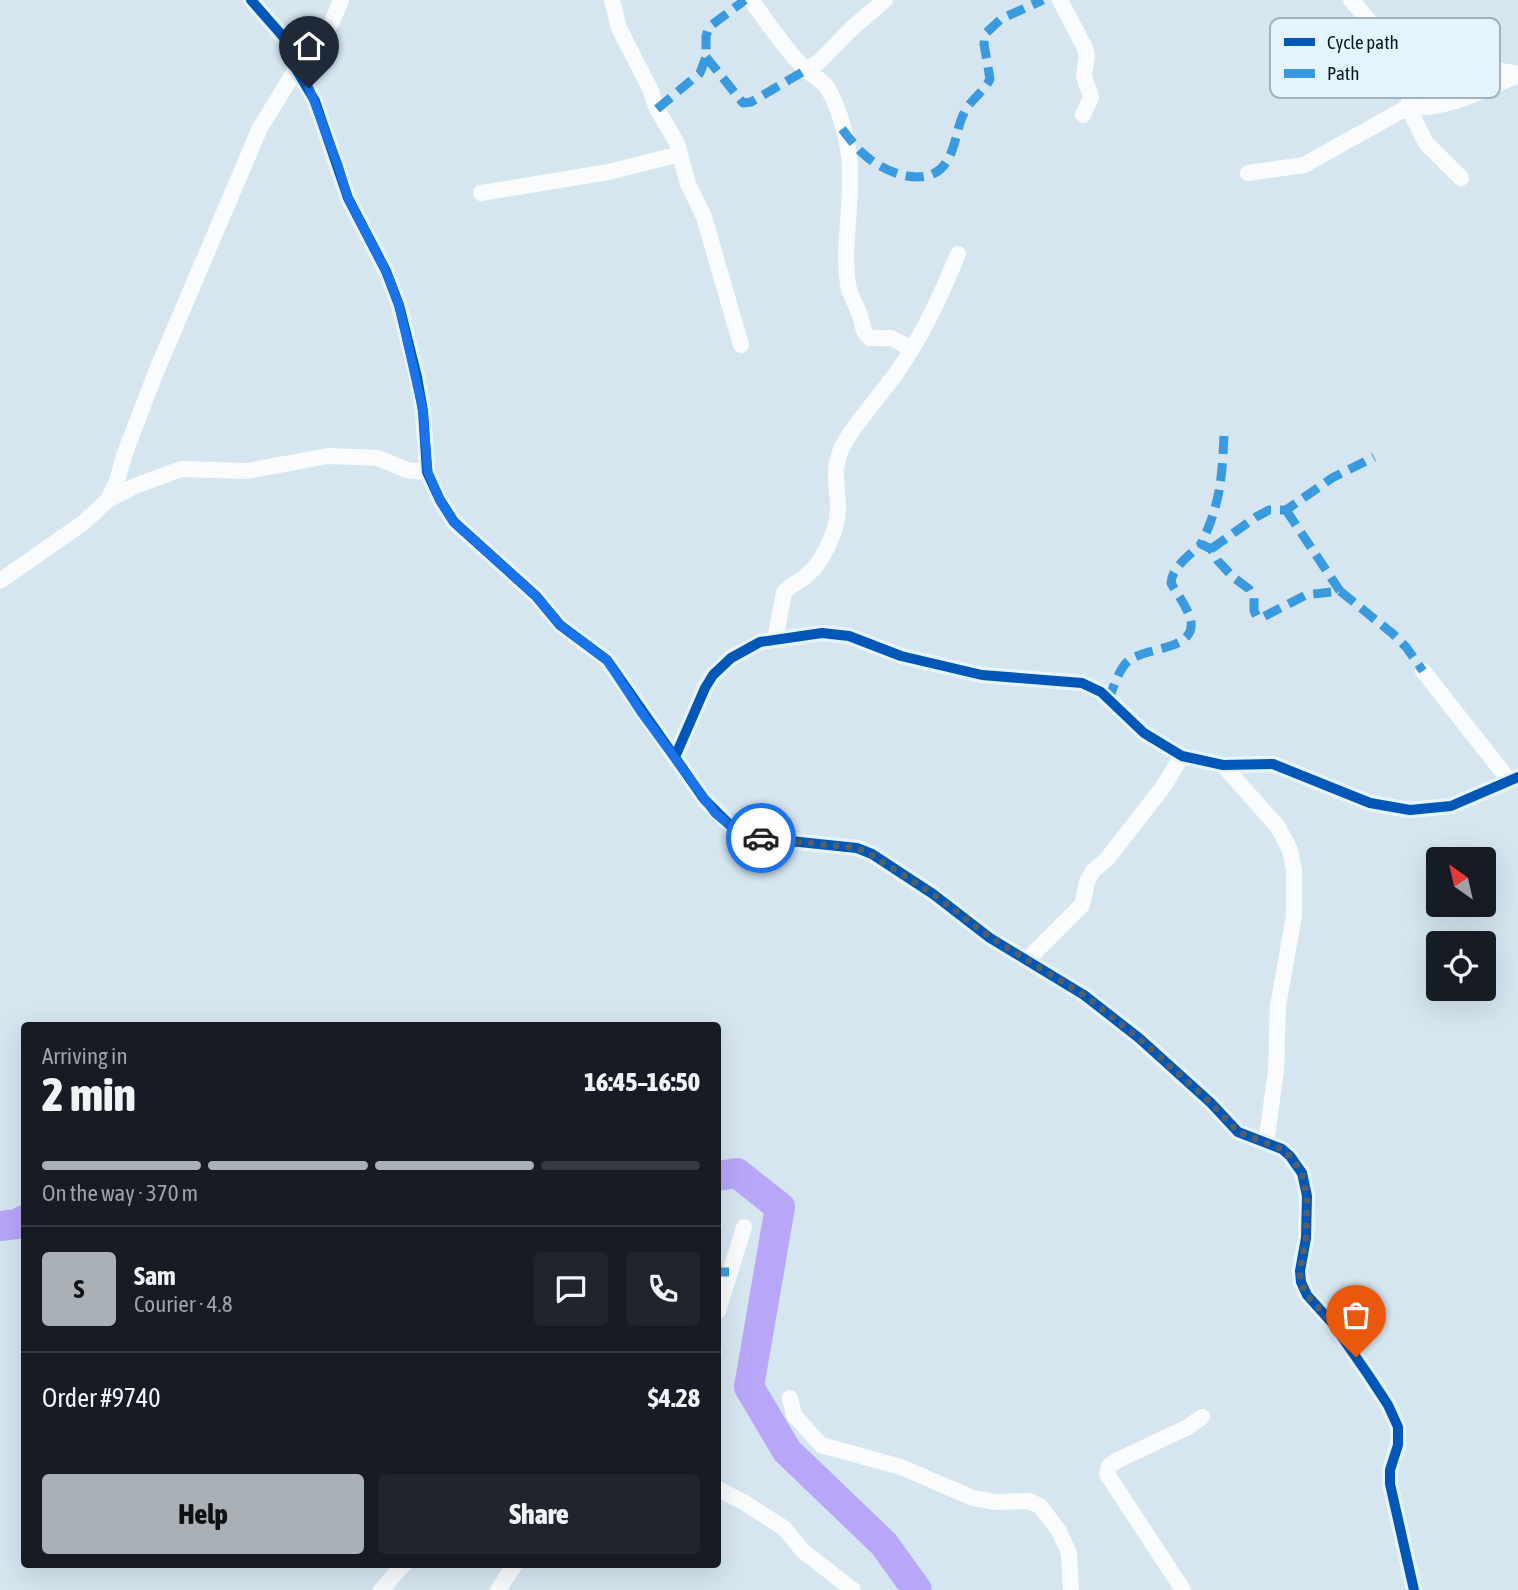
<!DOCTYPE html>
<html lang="en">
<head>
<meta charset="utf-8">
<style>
	:root { --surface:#171b24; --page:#20242c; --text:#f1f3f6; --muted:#9ea1a6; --line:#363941; --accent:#a9b1b7 }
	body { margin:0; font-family:"Asap Condensed",sans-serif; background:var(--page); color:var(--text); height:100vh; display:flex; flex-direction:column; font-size:26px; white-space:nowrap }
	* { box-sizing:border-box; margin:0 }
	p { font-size:23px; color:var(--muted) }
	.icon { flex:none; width:38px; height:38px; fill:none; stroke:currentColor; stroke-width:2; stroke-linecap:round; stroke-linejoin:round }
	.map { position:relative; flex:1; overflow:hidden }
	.side { position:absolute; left:21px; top:1022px; width:700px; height:546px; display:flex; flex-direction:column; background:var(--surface); border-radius:7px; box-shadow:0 7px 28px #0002 }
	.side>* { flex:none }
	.needle { width:46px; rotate:326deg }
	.fabs { position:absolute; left:1426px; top:847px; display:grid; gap:14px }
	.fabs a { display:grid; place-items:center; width:70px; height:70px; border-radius:7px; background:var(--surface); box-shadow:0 7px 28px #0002; font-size:35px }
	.pin { position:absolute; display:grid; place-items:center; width:60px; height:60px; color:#fff; margin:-72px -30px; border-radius:50% 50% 50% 0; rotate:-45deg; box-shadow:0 0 7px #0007 }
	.pin .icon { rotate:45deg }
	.courier { position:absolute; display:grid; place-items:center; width:70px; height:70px; margin:-35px; border:5px solid #1a73e8; border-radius:50%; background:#fff; color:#222; box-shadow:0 2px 9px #0007 }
	.summary em { font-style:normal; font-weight:800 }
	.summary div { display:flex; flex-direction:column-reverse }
	.summary { display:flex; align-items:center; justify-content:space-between; height:119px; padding:0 21px }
	h1 { font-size:46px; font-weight:800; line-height:52px }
	.bar { display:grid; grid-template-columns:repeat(4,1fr); gap:10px 7px; align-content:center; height:84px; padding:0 21px }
	.bar i { height:9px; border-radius:5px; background:var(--line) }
	.bar .selected { background:var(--accent) }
	.bar p { grid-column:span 4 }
	.line { display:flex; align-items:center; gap:18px; padding:0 21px; border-top:2px solid var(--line) }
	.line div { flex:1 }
	.round { display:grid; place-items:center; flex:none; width:74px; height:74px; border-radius:7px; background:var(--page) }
	.action { display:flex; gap:14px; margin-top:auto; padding:14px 21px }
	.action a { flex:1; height:80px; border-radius:7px; background:var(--accent); color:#111; font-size:28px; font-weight:800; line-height:80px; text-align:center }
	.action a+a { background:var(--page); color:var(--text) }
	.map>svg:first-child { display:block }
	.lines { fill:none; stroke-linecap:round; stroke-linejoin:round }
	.river { stroke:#b8a6f8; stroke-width:30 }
	.minor { stroke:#f9fbfd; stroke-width:16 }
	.quiet { stroke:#3a9ae0; stroke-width:9; stroke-dasharray:18 9; stroke-linecap:butt }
	.cycleway-casing { stroke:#e3f4fe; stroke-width:15 }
	.cycleway { stroke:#0057b8; stroke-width:10 }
	.done { stroke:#50606a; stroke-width:7; stroke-dasharray:0 12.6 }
	.route { stroke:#1a73e8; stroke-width:9 }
	.key { fill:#e3f4fe; stroke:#a1b2bc; stroke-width:2 }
	.key-label { font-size:19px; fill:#081821 }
</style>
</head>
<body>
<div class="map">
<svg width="1518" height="1590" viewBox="0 0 1518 1590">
	<rect width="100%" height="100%" fill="#d5e6f1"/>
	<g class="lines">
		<!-- river -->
		<path class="river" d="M 718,1176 L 737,1173 L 780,1207 L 749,1387 L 787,1451 L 884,1544 L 917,1590
			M 0,1226 L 17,1224 L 24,1220"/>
		<!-- minor -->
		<path class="minor" d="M 251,0 L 286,40 L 296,69 L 315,101 L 348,198 L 386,271 L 399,305 L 417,377 L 423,411 L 427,472 L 440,500 L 454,522 L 536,596 L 560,625 L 607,660 L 704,799 L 735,830 L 745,834 L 780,840 L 857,848 L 872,854 L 933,894 L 990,938 L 1084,995 L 1139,1038 L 1211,1103 L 1238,1132 L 1282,1149 L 1290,1156 L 1302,1173 L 1307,1196 L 1306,1238 L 1300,1271 L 1301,1282 L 1307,1295 L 1333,1324 L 1369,1376 L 1388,1405 L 1398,1427 L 1398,1445 L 1390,1470 L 1390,1484 L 1414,1590
			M 612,0 L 619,28 L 650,89 L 657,109 L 677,143 L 688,184 L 704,217 L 741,345
			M 751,0 C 768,23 784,48 804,68 C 812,76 822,79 828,89 C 839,108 846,134 849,156 C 854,198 842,242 848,285 C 850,296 856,304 860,315 C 863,324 862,332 870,338 L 891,338 L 912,349
			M 1060,0 L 1085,48 L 1087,55 L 1084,76 L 1091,97 L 1083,115
			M 1351,0 L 1379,32 L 1414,62 L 1441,60 L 1518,74
			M 1414,62 L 1408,107 L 1426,143 L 1461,178
			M 806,70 L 820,61 L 851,29 L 885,0
			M 1248,173 L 1304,165 L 1408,107 C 1448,110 1483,90 1518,75
			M 481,193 L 609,172 L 680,154
			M 108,500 L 135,486 L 181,469 L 247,471 L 328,456 L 378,458 L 407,470 L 427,472
			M 0,581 L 83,523 L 107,501 L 116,484 L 125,453 L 156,372 L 260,128 L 296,69 L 332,22 L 341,0
			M 775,639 L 784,593 C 789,585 798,583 805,577 C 820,565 829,546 835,528 C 845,498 825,474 846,440 C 861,416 881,395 897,372 C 923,335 941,295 958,254
			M 1423,671 L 1509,780
			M 675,757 L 705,688 L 713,675 L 731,658 L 760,642 L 822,633 L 849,636 L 901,656 L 982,675 L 1082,683 L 1101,692 L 1144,733 L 1182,756 L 1223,765 L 1273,764 L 1370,803 L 1410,810 L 1451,806 L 1518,777
			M 1223,765 L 1278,827 L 1290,850 L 1294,870 L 1294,916 L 1278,1006 L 1276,1070 L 1266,1143
			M 1027,960 L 1082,905 L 1087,882 L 1093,871 L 1107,859 L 1163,787 L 1182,756
			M 718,1311 L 744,1227
			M 790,1398 L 794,1415 L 821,1445 L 901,1467 L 973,1498 L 996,1502 L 1029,1501 L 1040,1506 L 1059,1531 L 1069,1553 L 1071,1590
			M 718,1489 L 745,1503 L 784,1528 L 803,1551 L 853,1590
			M 381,1590 L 404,1564
			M 498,1590 L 515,1564
			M 1183,1590 L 1107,1474 L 1109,1466 L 1118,1460 L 1188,1427 L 1202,1417"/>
		<!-- quiet -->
		<path class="quiet" d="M 706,57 L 743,103 L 751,102 L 806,70
			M 657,109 L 700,73 L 706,57 L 706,36 L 709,27 L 745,0
			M 842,129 C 850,139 857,149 867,157 C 886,173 927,189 945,164 C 956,149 956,129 964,113 C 970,100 984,92 990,79 L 984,44 L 985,34 L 1001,19 L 1043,0
			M 1224,436 C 1222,479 1220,505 1201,544 L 1211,549 L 1218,561 L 1233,577 L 1249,589 L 1254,598 L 1254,611 L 1257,617 L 1263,617 L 1306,595 L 1340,591 L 1393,634 L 1406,647 L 1423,671
			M 1286,510 L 1340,591
			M 1211,549 L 1256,517 L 1269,510 L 1286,510 L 1332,478 L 1374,457
			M 1108,701 C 1113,689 1118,671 1127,662 C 1142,647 1195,651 1191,622 C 1189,609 1177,594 1171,583 C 1172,567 1190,555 1201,544
			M 718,1272 L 729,1272"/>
		<!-- cycleway casing -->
		<g class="cycleway-casing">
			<path id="cycleway" d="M 251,0 L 286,40 L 296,69 L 315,101 L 348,198 L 386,271 L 399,305 L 417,377 L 423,411 L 427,472 L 440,500 L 454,522 L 536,596 L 560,625 L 607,660 L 704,799 L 735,830 L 745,834 L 780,840 L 857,848 L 872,854 L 933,894 L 990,938 L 1084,995 L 1139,1038 L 1211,1103 L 1238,1132 L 1282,1149 L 1290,1156 L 1302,1173 L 1307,1196 L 1306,1238 L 1300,1271 L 1301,1282 L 1307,1295 L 1333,1324 L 1369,1376 L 1388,1405 L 1398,1427 L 1398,1445 L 1390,1470 L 1390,1484 L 1414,1590
				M 675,757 L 705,688 L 713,675 L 731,658 L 760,642 L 822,633 L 849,636 L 901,656 L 982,675 L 1082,683 L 1101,692 L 1144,733 L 1182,756 L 1223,765 L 1273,764 L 1370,803 L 1410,810 L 1451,806 L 1518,777"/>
		</g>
		<!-- cycleway -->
		<use href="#cycleway" class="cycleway"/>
	</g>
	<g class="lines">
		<!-- done -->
		<path class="done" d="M 761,838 L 857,848 L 872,855 L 933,894 L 990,937 L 1084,995 L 1139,1038 L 1211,1103 L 1238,1132 L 1282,1149 L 1290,1156 L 1302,1173 L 1307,1196 L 1306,1238 L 1300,1271 L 1301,1282 L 1307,1295 L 1333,1324 L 1356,1357"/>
		<!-- route -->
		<path class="route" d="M 309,88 L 338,165 L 348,198 L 386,271 L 399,305 L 423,411 L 428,472 L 440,500 L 454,522 L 536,596 L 560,625 L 607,660 L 641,712 L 715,813 L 735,830 L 761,838"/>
	</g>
	<!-- legend -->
	<rect x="1270" y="18" width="230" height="80" rx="10" class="key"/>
	<rect x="1284" y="38" width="31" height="8" fill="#0057b8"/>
	<rect x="1284" y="69" width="31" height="9" fill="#3a9ae0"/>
	<g class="key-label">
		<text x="1327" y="49">Cycle path</text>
		<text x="1327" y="80">Path</text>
	</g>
</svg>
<div class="fabs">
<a><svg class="needle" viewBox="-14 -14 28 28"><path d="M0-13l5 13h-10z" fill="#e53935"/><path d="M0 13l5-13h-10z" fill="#9ea1a6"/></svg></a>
<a><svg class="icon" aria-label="locate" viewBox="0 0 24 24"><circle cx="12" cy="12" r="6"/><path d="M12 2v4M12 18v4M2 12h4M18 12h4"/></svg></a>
</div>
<div class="pin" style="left:1356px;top:1357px;background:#ea580c"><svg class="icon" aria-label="bag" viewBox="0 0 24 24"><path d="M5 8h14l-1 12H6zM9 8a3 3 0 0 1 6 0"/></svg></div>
<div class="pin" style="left:309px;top:88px;background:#1f2937"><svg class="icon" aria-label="home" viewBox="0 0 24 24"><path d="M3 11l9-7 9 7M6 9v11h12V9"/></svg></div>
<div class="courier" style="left:761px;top:838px"><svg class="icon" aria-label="car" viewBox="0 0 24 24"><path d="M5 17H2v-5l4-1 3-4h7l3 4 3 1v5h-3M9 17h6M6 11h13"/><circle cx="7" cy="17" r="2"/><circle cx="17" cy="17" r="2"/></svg></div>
<section class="side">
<div class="summary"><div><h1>2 min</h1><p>Arriving in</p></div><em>16:45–16:50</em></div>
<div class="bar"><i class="selected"></i><i class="selected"></i><i class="selected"></i><i></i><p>On the way · 370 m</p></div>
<div class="line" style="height:126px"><b class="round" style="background:var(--accent);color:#111">S</b><div><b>Sam</b><p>Courier · 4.8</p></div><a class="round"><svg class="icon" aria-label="chat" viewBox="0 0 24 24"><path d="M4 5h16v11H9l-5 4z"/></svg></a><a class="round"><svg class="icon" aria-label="phone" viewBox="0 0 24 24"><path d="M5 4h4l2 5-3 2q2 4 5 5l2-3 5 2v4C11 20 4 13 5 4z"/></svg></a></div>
<div class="line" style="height:91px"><div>Order #9740</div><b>$4.28</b></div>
<div class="action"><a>Help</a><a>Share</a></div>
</section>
</div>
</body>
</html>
